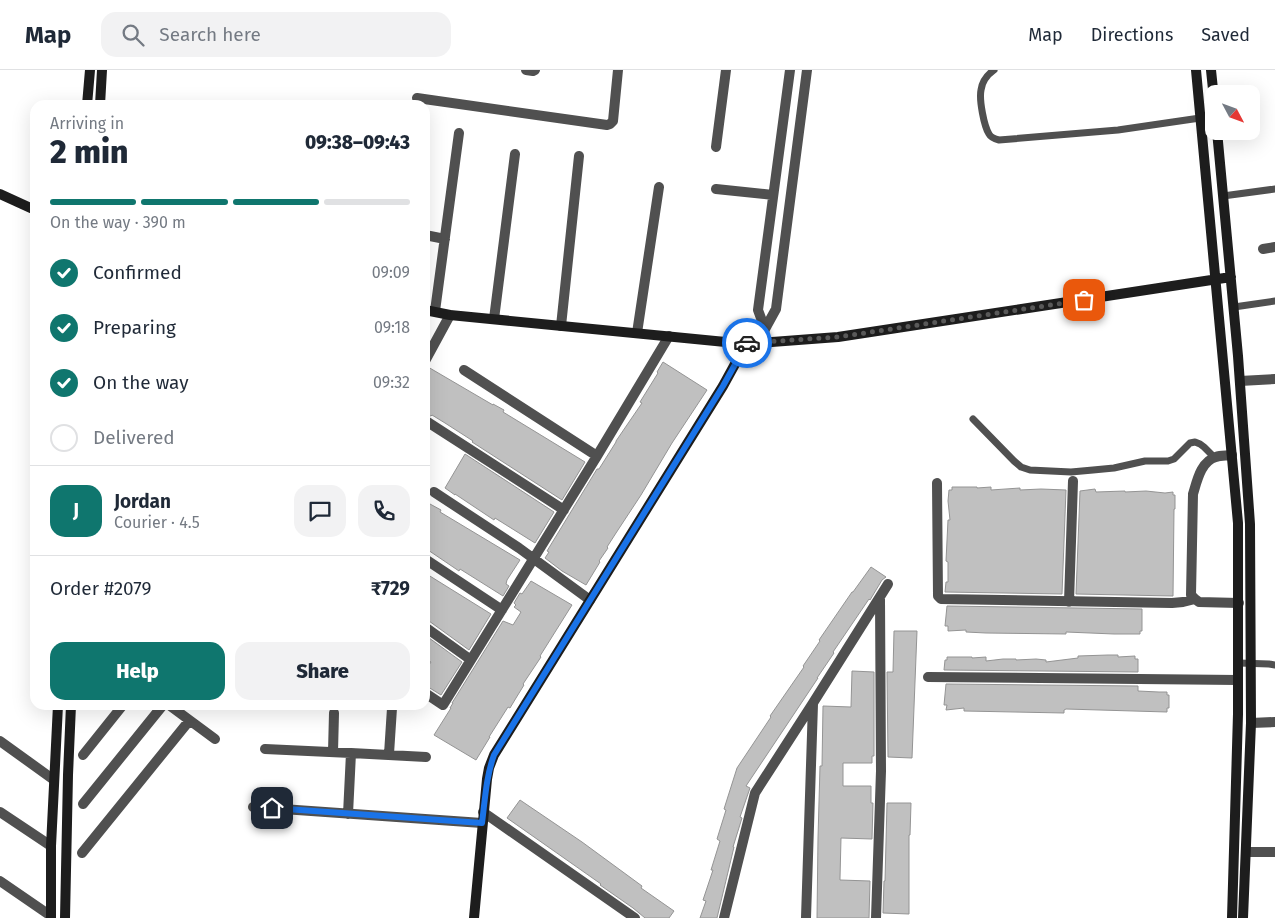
<!DOCTYPE html>
<html lang="en">
<head>
<meta charset="utf-8">
<style>
	:root { --surface:#fff; --page:#f2f2f3; --text:#1f2937; --muted:#747a83; --line:#e0e1e3; --accent:#0f766e }
	body { margin:0; font-family:"Fira Sans",sans-serif; background:var(--page); color:var(--text); height:100vh; display:flex; flex-direction:column; font-size:19px; white-space:nowrap }
	* { box-sizing:border-box; margin:0 }
	p { font-size:16px; color:var(--muted) }
	.icon { flex:none; width:28px; height:28px; fill:none; stroke:currentColor; stroke-width:2; stroke-linecap:round; stroke-linejoin:round }
	.map { position:relative; flex:1; overflow:hidden }
	.side { position:absolute; left:30px; top:30px; width:400px; height:610px; display:flex; flex-direction:column; background:var(--surface); border-radius:15px; box-shadow:0 5px 20px #0002 }
	.side>* { flex:none }
	.needle { width:32px; rotate:131deg }
	.tools { position:absolute; left:1205px; top:15px; display:grid; gap:10px }
	.tools a { display:grid; place-items:center; width:55px; height:55px; border-radius:10px; background:var(--surface); box-shadow:0 5px 20px #0002; font-size:25px }
	.pin { position:absolute; display:grid; place-items:center; width:42px; height:42px; color:#fff; margin:-21px; border-radius:10px; box-shadow:0 2px 8px #0006 }
	.courier { position:absolute; display:grid; place-items:center; width:50px; height:50px; margin:-25px; border:4px solid #1a73e8; border-radius:50%; background:#fff; color:#222; box-shadow:0 1px 6px #0007 }
	.headline em { font-style:normal; font-weight:800 }
	.headline div { display:flex; flex-direction:column-reverse }
	.headline { display:flex; align-items:center; justify-content:space-between; height:85px; padding:0 20px }
	h1 { font-size:32px; font-weight:800; line-height:38px }
	.bar { display:grid; grid-template-columns:repeat(4,1fr); gap:8px 5px; align-content:center; height:60px; padding:0 20px }
	.bar i { height:6px; border-radius:4px; background:var(--line) }
	.bar .selected { background:var(--accent) }
	.bar p { grid-column:span 4 }
	.line { display:flex; align-items:center; gap:12px; padding:0 20px; border-top:1px solid var(--line) }
	.line div { flex:1 }
	.round { display:grid; place-items:center; flex:none; width:52px; height:52px; border-radius:15px; background:var(--page) }
	ol { padding:0 20px; list-style:none }
	li { display:flex; align-items:center; gap:15px; height:55px }
	li p { margin-inline-start:auto }
	li .icon { padding:5px; border-radius:50%; background:var(--accent); color:#fff; stroke-width:4 }
	li:last-child { color:var(--muted) }
	li i { width:28px; height:28px; border:2px solid var(--line); border-radius:50% }
	.primary-button { display:flex; gap:10px; margin-top:auto; padding:10px 20px }
	.primary-button a { flex:1; height:58px; border-radius:15px; background:var(--accent); color:#fff; font-size:20px; font-weight:800; line-height:58px; text-align:center }
	.primary-button a+a { background:var(--page); color:var(--text) }
	header { display:flex; align-items:center; gap:30px; box-sizing:border-box; height:70px; padding:0 25px; background:var(--surface); border-bottom:1px solid var(--line) }
	header strong { font-size:24px }
	nav { display:flex; gap:28px; margin-inline-start:auto; font-size:18px }
	.search { width:350px; height:45px; background:var(--page); display:flex; align-items:center; gap:12px; box-sizing:border-box; padding:0 18px; border-radius:15px; color:var(--muted); font-size:19px }
	.map>svg:first-child { display:block }
	.building { fill:#c0c0c0; stroke:#949494 }
	.lines { fill:none; stroke-linecap:round; stroke-linejoin:round }
	.lane { stroke:#505050; stroke-width:7 }
	.street { stroke:#505050; stroke-width:10 }
	.secondary { stroke:#1d1d1d; stroke-width:10 }
	.done { stroke:#595959; stroke-width:5; stroke-dasharray:0 9 }
	.route { stroke:#1a73e8; stroke-width:6 }
</style>
</head>
<body>
<header>
<strong>Map</strong>
<div class="search"><svg class="icon" aria-label="search" viewBox="0 0 24 24"><circle cx="10" cy="10" r="6"/><path d="M15 15l6 6"/></svg>Search here</div>
<nav><a>Map</a><a>Directions</a><a>Saved</a></nav>
</header>
<div class="map">
<svg width="1275" height="848" viewBox="0 0 1275 848">
	<rect width="100%" height="100%" fill="#fff"/>
	<!-- building -->
	<path class="building" d="M 663,292 L 707,320 L 672,373 L 641,425 L 616,463 L 607,477 L 608,478 L 599,491 L 600,492 L 586,515 L 562,501 L 545,488 L 549,482 L 547,481 L 597,399 L 599,399 L 616,372 L 616,371 L 642,333 L 640,332 L 658,303 L 657,302 Z
		M 428,297 L 493,335 L 493,334 L 504,340 L 503,342 L 585,392 L 562,430 L 472,372 L 473,371 L 445,353 L 432,345 L 431,346 L 425,344 L 425,298 Z
		M 465,384 L 554,442 L 535,473 L 495,448 L 494,450 L 455,424 L 455,425 L 445,418 Z
		M 952,417 L 977,417 L 977,418 L 991,417 L 991,420 L 1020,418 L 1020,420 L 1041,419 L 1066,420 L 1062,524 L 945,522 L 946,512 L 948,512 L 948,492 L 946,491 L 948,450 L 950,450 L 948,431 L 949,420 L 952,420 Z
		M 1095,419 L 1096,422 L 1125,421 L 1125,422 L 1146,421 L 1165,423 L 1173,422 L 1173,425 L 1175,425 L 1175,439 L 1174,439 L 1173,526 L 1076,524 L 1080,421 Z
		M 430,434 L 441,440 L 440,442 L 520,490 L 507,510 L 506,514 L 509,516 L 503,526 L 460,499 L 459,501 L 425,478 L 425,442 Z
		M 871,497 L 886,507 L 882,510 L 870,530 L 869,529 L 833,582 L 834,583 L 817,608 L 818,608 L 746,716 L 750,718 L 740,747 L 742,748 L 733,777 L 734,777 L 717,848 L 700,848 L 706,831 L 703,830 L 713,800 L 711,800 L 720,771 L 717,769 L 726,740 L 724,739 L 737,698 L 771,647 L 770,646 L 804,597 L 803,596 L 820,571 L 819,570 L 852,522 L 853,522 Z
		M 425,503 L 491,544 L 469,580 L 429,551 L 425,550 Z
		M 531,511 L 572,535 L 540,586 L 541,587 L 523,614 L 524,615 L 516,628 L 510,638 L 508,637 L 489,667 L 490,667 L 476,690 L 434,665 L 451,638 L 450,638 L 453,633 L 452,633 L 503,551 L 513,555 L 521,542 L 514,537 L 516,535 L 514,533 L 520,523 L 522,524 Z
		M 947,536 L 1142,539 L 1142,561 L 1140,561 L 1140,564 L 1114,564 L 1066,562 L 1066,564 L 986,563 L 966,562 L 966,560 L 948,561 L 948,556 L 945,556 Z
		M 894,561 L 917,561 L 912,688 L 888,687 L 887,602 L 893,602 Z
		M 425,565 L 462,592 L 441,625 L 425,615 L 425,601 L 431,592 L 425,588 Z
		M 1108,585 L 1118,585 L 1118,587 L 1135,586 L 1135,589 L 1138,589 L 1138,602 L 944,600 L 945,590 L 947,590 L 947,587 L 972,587 L 972,588 L 986,587 L 986,591 L 1003,589 L 1016,589 L 1016,590 L 1036,589 L 1046,590 L 1046,592 L 1078,588 L 1078,586 Z
		M 852,601 L 874,602 L 874,686 L 872,686 L 872,693 L 843,693 L 843,716 L 871,716 L 871,733 L 873,733 L 872,769 L 841,768 L 840,808 L 840,810 L 870,811 L 869,848 L 817,848 L 818,768 L 820,696 L 822,696 L 823,636 L 851,637 Z
		M 946,614 L 1138,616 L 1138,621 L 1159,622 L 1167,622 L 1167,625 L 1169,625 L 1169,638 L 1167,638 L 1167,642 L 1066,639 L 1064,640 L 1064,643 L 964,641 L 964,638 L 946,640 L 947,635 L 944,635 Z
		M 520,730 L 582,772 L 642,816 L 641,818 L 674,841 L 669,848 L 645,848 L 633,838 L 600,815 L 601,814 L 507,748 Z
		M 887,733 L 911,733 L 910,765 L 909,765 L 909,844 L 883,843 L 884,811 L 885,811 Z"/>
	<g class="lines">
		<!-- lane -->
		<path class="lane" d="M 994,0 C 987,5 982,12 981,20 C 979,30 984,56 989,64 C 991,68 995,69 999,70 L 1118,60 L 1200,48
			M 1223,126 L 1275,119
			M 1234,237 L 1275,231
			M 973,349 L 1014,391 L 1021,397 L 1030,400 L 1071,402 L 1093,400 L 1114,398 L 1145,391 L 1168,391 L 1174,389 L 1190,373 L 1195,372 L 1200,374 L 1204,377 L 1214,387
			M 1239,593 L 1269,594 L 1275,595"/>
		<!-- street -->
		<path class="street" d="M 526,0 L 533,1 L 535,0
			M 417,28 L 607,55 L 610,54 L 613,51 L 618,0
			M 716,77 L 726,0
			M 716,119 L 773,125
			M 425,165 L 445,169
			M 1263,179 L 1275,177
			M 435,241 L 459,63
			M 494,249 L 515,84
			M 561,256 L 579,86
			M 765,259 L 758,240 L 790,0
			M 637,263 L 659,117
			M 762,272 L 765,259 L 776,239 L 807,0
			M 425,291 L 450,245
			M 464,300 L 597,386
			M 1240,311 L 1275,309
			M 426,351 L 564,440
			M 1232,385 C 1227,386 1221,385 1216,387 C 1201,391 1197,411 1193,424 L 1191,525 L 1195,529 L 1199,532 L 1239,533
			M 937,413 L 938,526 L 941,529 L 1172,533 L 1183,532 L 1195,529
			M 434,422 L 519,478 L 590,530
			M 425,489 L 502,540
			M 1069,532 L 1073,411
			M 425,557 L 471,590
			M 928,607 L 1238,610
			M 425,623 L 443,635 L 597,386 L 669,266
			M 169,635 L 215,669
			M 1251,653 L 1275,652
			M 0,671 L 54,710
			M 265,679 L 351,683 L 348,744
			M 333,682 L 334,643
			M 351,683 L 426,687
			M 389,684 L 392,638
			M 83,685 L 123,635
			M 83,734 L 163,635
			M 253,737 L 482,753
			M 0,742 L 51,776
			M 483,742 L 635,848
			M 1246,782 L 1275,782
			M 82,783 L 189,651
			M 0,811 L 51,846
			M 724,848 L 755,723 L 813,633 L 888,514
			M 806,848 L 813,634
			M 876,848 L 881,701 L 880,529"/>
		<!-- secondary -->
		<path class="secondary" d="M 1196,0 L 1238,453 L 1238,644 L 1232,848
			M 1211,0 L 1214,29
			M 87,35 L 90,0
			M 100,35 L 102,0
			M 1217,61 L 1238,286 L 1250,454 L 1251,653 L 1243,848
			M 0,124 L 35,140
			M 425,240 L 450,245 L 746,274 L 838,267 L 1231,207
			M 51,848 L 51,776 L 58,635
			M 65,848 L 68,705 L 71,635
			M 474,848 L 487,709 L 489,698 L 494,685 L 723,316 L 746,274"/>
	</g>
	<g class="lines">
		<!-- done -->
		<path class="done" d="M 747,273 L 838,267 L 1084,230"/>
		<!-- route -->
		<path class="route" d="M 272,738 L 482,753 C 485,730 486,707 494,685 L 723,316 L 747,273"/>
	</g>
</svg>
<div class="tools">
<a><svg class="needle" viewBox="-14 -14 28 28"><path d="M0-13l5 13h-10z" fill="#e53935"/><path d="M0 13l5-13h-10z" fill="#747a83"/></svg></a>
</div>
<div class="pin" style="left:1084px;top:230px;background:#ea580c"><svg class="icon" aria-label="bag" viewBox="0 0 24 24"><path d="M5 8h14l-1 12H6zM9 8a3 3 0 0 1 6 0"/></svg></div>
<div class="pin" style="left:272px;top:738px;background:#1f2937"><svg class="icon" aria-label="home" viewBox="0 0 24 24"><path d="M3 11l9-7 9 7M6 9v11h12V9"/></svg></div>
<div class="courier" style="left:747px;top:273px"><svg class="icon" aria-label="car" viewBox="0 0 24 24"><path d="M5 17H2v-5l4-1 3-4h7l3 4 3 1v5h-3M9 17h6M6 11h13"/><circle cx="7" cy="17" r="2"/><circle cx="17" cy="17" r="2"/></svg></div>
<section class="side">
<div class="headline"><div><h1>2 min</h1><p>Arriving in</p></div><em>09:38–09:43</em></div>
<div class="bar"><i class="selected"></i><i class="selected"></i><i class="selected"></i><i></i><p>On the way · 390 m</p></div>
<ol>
<li><svg class="icon" aria-label="check" viewBox="0 0 24 24"><path d="M5 12l5 5 9-10"/></svg>Confirmed<p>09:09</p></li>
<li><svg class="icon" aria-label="check" viewBox="0 0 24 24"><path d="M5 12l5 5 9-10"/></svg>Preparing<p>09:18</p></li>
<li><svg class="icon" aria-label="check" viewBox="0 0 24 24"><path d="M5 12l5 5 9-10"/></svg>On the way<p>09:32</p></li>
<li><i></i>Delivered</li>
</ol>
<div class="line" style="height:90px"><b class="round" style="background:var(--accent);color:#fff">J</b><div><b>Jordan</b><p>Courier · 4.5</p></div><a class="round"><svg class="icon" aria-label="chat" viewBox="0 0 24 24"><path d="M4 5h16v11H9l-5 4z"/></svg></a><a class="round"><svg class="icon" aria-label="phone" viewBox="0 0 24 24"><path d="M5 4h4l2 5-3 2q2 4 5 5l2-3 5 2v4C11 20 4 13 5 4z"/></svg></a></div>
<div class="line" style="height:65px"><div>Order #2079</div><b>₹729</b></div>
<div class="primary-button"><a>Help</a><a>Share</a></div>
</section>
</div>
</body>
</html>
